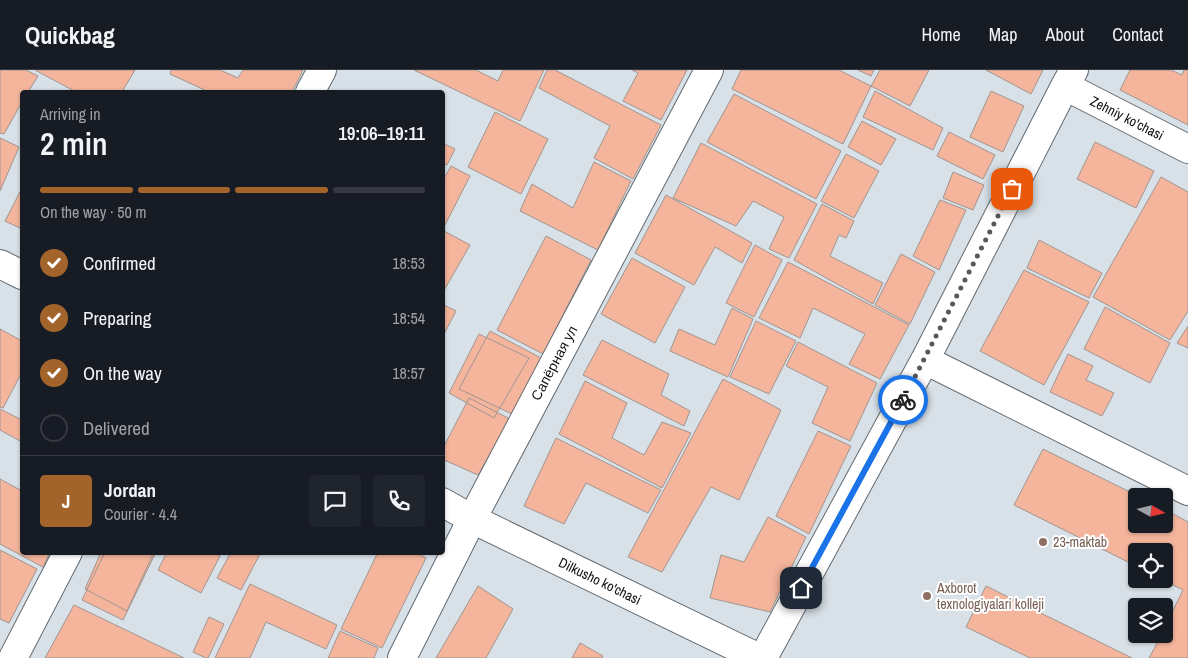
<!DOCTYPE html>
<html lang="en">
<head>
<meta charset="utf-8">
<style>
	:root { --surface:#171b24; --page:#20242c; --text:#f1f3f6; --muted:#9ea1a6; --line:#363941; --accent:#a3642b }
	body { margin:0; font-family:"Archivo Narrow",sans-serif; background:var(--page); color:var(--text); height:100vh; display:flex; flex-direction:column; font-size:19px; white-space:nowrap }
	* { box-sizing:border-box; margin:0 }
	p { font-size:16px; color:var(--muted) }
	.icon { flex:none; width:28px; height:28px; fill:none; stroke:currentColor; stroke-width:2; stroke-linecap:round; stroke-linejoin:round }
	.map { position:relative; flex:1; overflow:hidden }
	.drawer { position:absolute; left:20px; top:20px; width:425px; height:465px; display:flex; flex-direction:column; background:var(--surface); border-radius:5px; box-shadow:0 1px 4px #0004 }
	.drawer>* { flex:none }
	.needle { width:32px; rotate:98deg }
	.controls { position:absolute; left:1128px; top:418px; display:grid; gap:10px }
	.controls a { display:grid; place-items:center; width:45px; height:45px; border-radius:5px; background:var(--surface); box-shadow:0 1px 4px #0004; font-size:25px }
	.pin { position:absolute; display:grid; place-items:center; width:42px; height:42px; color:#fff; margin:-21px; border-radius:10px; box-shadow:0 2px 8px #0006 }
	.courier { position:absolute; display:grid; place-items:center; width:50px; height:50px; margin:-25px; border:4px solid #1a73e8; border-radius:50%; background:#fff; color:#222; box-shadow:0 1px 6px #0007 }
	.summary em { font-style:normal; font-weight:600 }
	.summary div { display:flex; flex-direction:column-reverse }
	.summary { display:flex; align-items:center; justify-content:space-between; height:85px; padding:0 20px }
	h1 { font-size:32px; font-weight:600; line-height:38px }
	.bar { display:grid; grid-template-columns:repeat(4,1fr); gap:8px 5px; align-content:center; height:60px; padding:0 20px }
	.bar i { height:6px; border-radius:4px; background:var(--line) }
	.bar .current { background:var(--accent) }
	.bar p { grid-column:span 4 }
	.line { display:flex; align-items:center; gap:12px; padding:0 20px; border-top:1px solid var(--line) }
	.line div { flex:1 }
	.round { display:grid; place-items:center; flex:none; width:52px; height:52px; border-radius:5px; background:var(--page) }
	ol { padding:0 20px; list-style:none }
	li { display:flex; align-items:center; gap:15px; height:55px }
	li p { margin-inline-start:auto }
	li .icon { padding:5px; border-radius:50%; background:var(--accent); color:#fff; stroke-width:4 }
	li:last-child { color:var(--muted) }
	li i { width:28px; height:28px; border:2px solid var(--line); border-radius:50% }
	header { display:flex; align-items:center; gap:30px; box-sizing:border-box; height:70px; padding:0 25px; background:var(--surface); border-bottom:1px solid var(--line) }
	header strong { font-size:24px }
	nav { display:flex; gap:28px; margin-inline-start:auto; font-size:18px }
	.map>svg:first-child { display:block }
	.building { fill:#f4b59c; stroke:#a09591 }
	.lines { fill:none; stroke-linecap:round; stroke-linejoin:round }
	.minor-casing { stroke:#626a70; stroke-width:30 }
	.minor { stroke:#fff; stroke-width:28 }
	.done { stroke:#55595e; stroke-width:5; stroke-dasharray:0 9 }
	.route { stroke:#1a73e8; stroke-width:6 }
	.education-dot { fill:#8d6e63; stroke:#fff; stroke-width:2 }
	.labels { text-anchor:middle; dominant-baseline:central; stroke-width:4; stroke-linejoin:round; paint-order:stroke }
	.street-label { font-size:14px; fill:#0e1013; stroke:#fff }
	.education-label { font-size:14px; fill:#785e54; stroke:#fff; text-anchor:start }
</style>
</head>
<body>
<header>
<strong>Quickbag</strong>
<nav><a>Home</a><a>Map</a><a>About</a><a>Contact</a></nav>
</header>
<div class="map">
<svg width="1188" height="588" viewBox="0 0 1188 588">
	<rect width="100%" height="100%" fill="#d8e1e8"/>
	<!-- building -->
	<path class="building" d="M 0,0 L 26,0 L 38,6 L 28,22 L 22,22 L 22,32 L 4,64 L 0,63 Z
		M 35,0 L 135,0 L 122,22 L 76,22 Z
		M 171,0 L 220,0 L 238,8 L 243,0 L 303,0 L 292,22 L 209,22 L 170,4 Z
		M 414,0 L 476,0 L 498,11 L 503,0 L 544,0 L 520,51 Z
		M 547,0 L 555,0 L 661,55 L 633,109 L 594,88 L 610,56 L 539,18 Z
		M 632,0 L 687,0 L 661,50 L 623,31 L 638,3 Z
		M 741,0 L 839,0 L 871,16 L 843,74 L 732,19 Z
		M 858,0 L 874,0 L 871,6 Z
		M 880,0 L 929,0 L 910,36 L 871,16 Z
		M 986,0 L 1043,0 L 1031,24 Z
		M 1130,0 L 1171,0 L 1182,5 L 1184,0 L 1188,0 L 1188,55 L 1120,20 Z
		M 875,21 L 943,58 L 933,80 L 863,47 Z
		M 991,21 L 1024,36 L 1003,82 L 970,67 Z
		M 734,24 L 841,81 L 816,129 L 707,72 Z
		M 495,42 L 548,69 L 521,124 L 468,97 Z
		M 862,51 L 896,69 L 881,95 L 848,77 Z
		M 949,62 L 995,85 L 983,109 L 937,86 Z
		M 0,68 L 19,77 L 0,121 Z
		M 1095,72 L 1154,101 L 1136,138 L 1077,109 Z
		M 442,73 L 455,79 L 447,95 L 442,93 Z
		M 701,73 L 817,134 L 789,188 L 769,179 L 784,147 L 753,131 L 736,156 L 673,128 Z
		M 846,84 L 879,101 L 854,148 L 821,131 Z
		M 594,92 L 631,111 L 598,180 L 520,141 L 532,114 L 573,138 Z
		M 451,96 L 470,106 L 443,159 L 442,112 Z
		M 953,102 L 984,115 L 973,140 L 943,128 Z
		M 1161,107 L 1188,122 L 1188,241 L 1170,270 L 1093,227 Z
		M 22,118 L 22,159 L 5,151 Z
		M 666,125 L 752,173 L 742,193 L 715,177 L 694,215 L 635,183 Z
		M 940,130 L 966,140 L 939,200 L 913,186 Z
		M 822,134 L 854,151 L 846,168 L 839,165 L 830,186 L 883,213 L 873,234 L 794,190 Z
		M 444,161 L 470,175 L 442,224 L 442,164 Z
		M 546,166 L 591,190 L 543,284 L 497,260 Z
		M 1039,170 L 1102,203 L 1089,228 L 1027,198 Z
		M 755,175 L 782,190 L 754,247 L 726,233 Z
		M 901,184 L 935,202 L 910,254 L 875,235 Z
		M 632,188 L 685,217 L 655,273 L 601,244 Z
		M 788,192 L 909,255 L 880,309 L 849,294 L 865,264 L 813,238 L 800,268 L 759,248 Z
		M 1024,200 L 1089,232 L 1044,315 L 980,281 Z
		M 442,234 L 456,241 L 442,268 Z
		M 1105,237 L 1170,273 L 1150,313 L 1084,279 Z
		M 732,238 L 753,249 L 728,307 L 670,281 L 679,259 L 715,275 Z
		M 756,251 L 796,271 L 769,324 L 730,307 Z
		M 1188,256 L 1188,278 L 1177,273 Z
		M 0,259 L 22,271 L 22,302 L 3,338 L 0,337 Z
		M 490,261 L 543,289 L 512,344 L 459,319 Z
		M 479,264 L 529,288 L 494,348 L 449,323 Z
		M 602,270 L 669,304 L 661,325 L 690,341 L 684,356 L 583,305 Z
		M 798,272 L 877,313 L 850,371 L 812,353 L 828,317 L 786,296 Z
		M 1068,284 L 1093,296 L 1086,310 L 1114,323 L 1102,346 L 1050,322 Z
		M 723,309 L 781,340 L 739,430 L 711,417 L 662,502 L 628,487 Z
		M 585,311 L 627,333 L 612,368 L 644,385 L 662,352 L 691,363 L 662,418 L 559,364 Z
		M 469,328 L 510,349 L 478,405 L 442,389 L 442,380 Z
		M 0,339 L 22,350 L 22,372 L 0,360 Z
		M 818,361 L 851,376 L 809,464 L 776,446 Z
		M 556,368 L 661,420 L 648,443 L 586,413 L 564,454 L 524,436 Z
		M 1043,379 L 1138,426 L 1136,426 L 1136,454 L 1164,454 L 1164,439 L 1188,452 L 1188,588 L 1149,588 L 1162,564 L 1164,564 L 1164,559 L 1183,520 L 1161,509 L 1164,509 L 1164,481 L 1136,481 L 1136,496 L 1014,435 Z
		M 0,409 L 22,421 L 22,482 L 50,482 L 43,497 L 0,474 Z
		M 768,447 L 806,467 L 770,542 L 710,528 L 721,485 L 744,492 Z
		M 0,480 L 37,499 L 9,553 L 0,549 Z
		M 101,482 L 154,482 L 127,541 L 85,519 Z
		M 105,482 L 156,482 L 123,550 L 82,530 Z
		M 167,482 L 214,482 L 220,486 L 201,523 L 158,500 Z
		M 231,482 L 261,482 L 241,520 L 217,508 Z
		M 378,482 L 415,482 L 426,488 L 382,578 L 341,559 Z
		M 250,514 L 337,555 L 326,579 L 266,552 L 250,588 L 215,588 Z
		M 478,516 L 513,539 L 486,588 L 436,588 Z
		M 986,516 L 1132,588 L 1030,588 L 966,557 Z
		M 74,535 L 184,588 L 45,588 Z
		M 209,547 L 224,554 L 208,588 L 206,588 L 193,582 Z
		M 340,561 L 378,578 L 374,588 L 328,588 Z
		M 580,573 L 603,586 L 602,588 L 572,588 Z"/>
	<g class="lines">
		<!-- minor casing -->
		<g class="minor-casing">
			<path id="minor" d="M 1065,16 L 1188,79
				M 310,22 L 322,0
				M 0,194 L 22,205
				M 925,290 L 1188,421
				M 442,432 L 472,449 L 759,588
				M 13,588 L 68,482
				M 402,588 L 472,449 L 709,0
				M 763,588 L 925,290 L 1065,16 L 1074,0"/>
		</g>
		<!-- minor -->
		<use href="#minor" class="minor"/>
	</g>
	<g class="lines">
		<!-- done -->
		<path class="done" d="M 903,330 L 1012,119"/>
		<!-- route -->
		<path class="route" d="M 801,518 L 903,330"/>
	</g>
	<!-- markers -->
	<g class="education-dot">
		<circle cx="1043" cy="472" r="5"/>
		<circle cx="927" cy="526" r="5"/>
	</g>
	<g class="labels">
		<!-- street labels -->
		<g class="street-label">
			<text transform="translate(1127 48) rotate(27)">Zehniy ko'chasi</text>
			<text transform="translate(554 293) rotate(-62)">Сапёрная ул</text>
			<text transform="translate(600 511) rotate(26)">Dilkusho ko'chasi</text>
		</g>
		<!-- education labels -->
		<g class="education-label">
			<text x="1053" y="472">23-maktab</text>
			<text x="937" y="518">Axborot<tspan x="937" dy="16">texnologiyalari kolleji</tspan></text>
		</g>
	</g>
</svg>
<div class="controls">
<a><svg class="needle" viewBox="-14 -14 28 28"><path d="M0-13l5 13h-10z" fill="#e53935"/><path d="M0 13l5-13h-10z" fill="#9ea1a6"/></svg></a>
<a><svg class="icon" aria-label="locate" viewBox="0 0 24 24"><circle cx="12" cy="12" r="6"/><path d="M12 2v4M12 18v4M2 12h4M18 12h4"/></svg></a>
<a><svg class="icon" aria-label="layers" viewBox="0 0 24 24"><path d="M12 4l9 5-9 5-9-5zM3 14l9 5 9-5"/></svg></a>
</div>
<div class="pin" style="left:1012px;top:119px;background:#ea580c"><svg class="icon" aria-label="bag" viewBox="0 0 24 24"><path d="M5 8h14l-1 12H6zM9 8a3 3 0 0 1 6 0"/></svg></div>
<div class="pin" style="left:801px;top:518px;background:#1f2937"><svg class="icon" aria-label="home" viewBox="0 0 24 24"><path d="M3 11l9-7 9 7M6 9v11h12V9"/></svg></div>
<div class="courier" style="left:903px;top:330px"><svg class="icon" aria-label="bike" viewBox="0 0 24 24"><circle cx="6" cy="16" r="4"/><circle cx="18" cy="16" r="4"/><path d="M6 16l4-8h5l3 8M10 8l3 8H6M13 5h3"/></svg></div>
<section class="drawer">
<div class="summary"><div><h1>2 min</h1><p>Arriving in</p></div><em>19:06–19:11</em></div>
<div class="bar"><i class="current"></i><i class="current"></i><i class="current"></i><i></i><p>On the way · 50 m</p></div>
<ol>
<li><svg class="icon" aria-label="check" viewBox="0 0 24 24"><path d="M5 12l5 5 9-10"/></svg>Confirmed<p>18:53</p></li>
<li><svg class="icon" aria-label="check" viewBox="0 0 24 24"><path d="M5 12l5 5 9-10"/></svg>Preparing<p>18:54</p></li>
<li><svg class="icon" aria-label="check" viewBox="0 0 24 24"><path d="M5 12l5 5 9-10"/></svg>On the way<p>18:57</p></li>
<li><i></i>Delivered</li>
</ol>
<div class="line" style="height:90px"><b class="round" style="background:var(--accent);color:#fff">J</b><div><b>Jordan</b><p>Courier · 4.4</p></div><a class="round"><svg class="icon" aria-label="chat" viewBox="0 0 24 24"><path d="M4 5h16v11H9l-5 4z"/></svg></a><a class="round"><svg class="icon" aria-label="phone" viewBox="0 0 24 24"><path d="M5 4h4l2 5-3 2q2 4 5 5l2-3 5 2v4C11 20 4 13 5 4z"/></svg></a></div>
</section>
</div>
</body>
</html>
